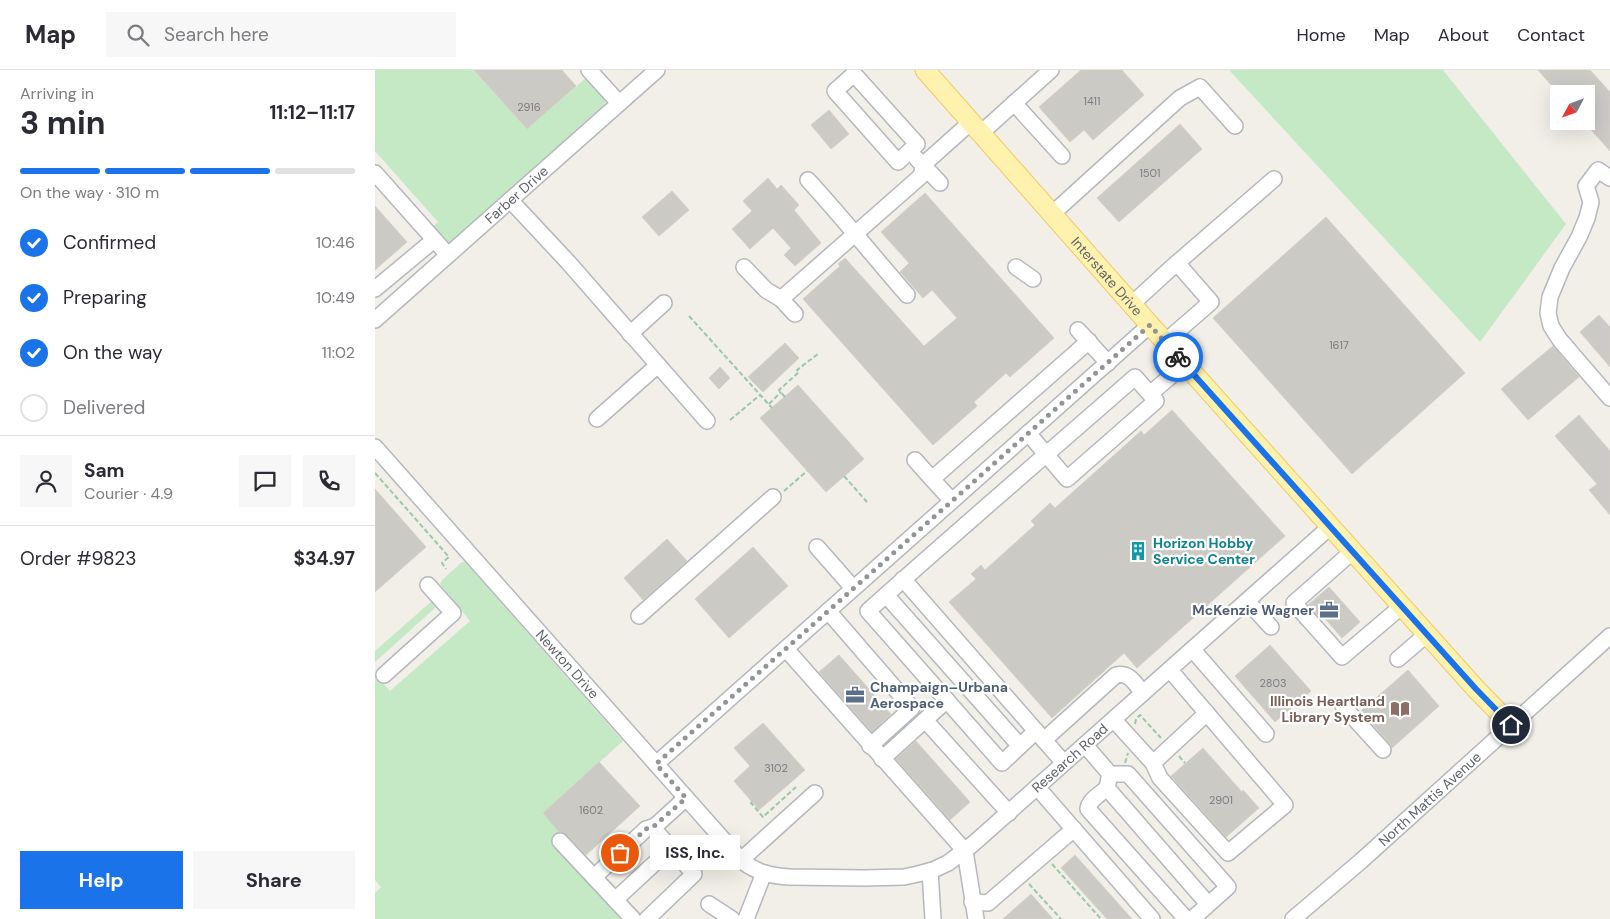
<!DOCTYPE html>
<html lang="en">
<head>
<meta charset="utf-8">
<style>
	:root { --surface:#fff; --page:#f7f7f7; --text:#2b2b33; --muted:#7c7c81; --line:#e1e1e2; --accent:#1a73e8 }
	body { margin:0; font-family:"DM Sans",sans-serif; background:var(--page); color:var(--text); height:100vh; display:flex; flex-direction:column; font-size:19px; white-space:nowrap }
	* { box-sizing:border-box; margin:0 }
	p { font-size:16px; color:var(--muted) }
	.icon { flex:none; width:28px; height:28px; fill:none; stroke:currentColor; stroke-width:2; stroke-linecap:round; stroke-linejoin:round }
	.map { position:relative; flex:1; overflow:hidden }
	.sheet { display:flex; flex-direction:column; background:var(--surface); width:375px }
	.sheet>* { flex:none }
	.needle { width:32px; rotate:229deg }
	.tools { position:absolute; left:1175px; top:15px; display:grid; gap:10px }
	.tools a { display:grid; place-items:center; width:45px; height:45px; border-radius:0px; background:var(--surface); box-shadow:0 5px 20px #0002; font-size:25px }
	.pin { position:absolute; display:grid; place-items:center; width:42px; height:42px; color:#fff; margin:-21px; border:2px solid #fff; border-radius:50%; box-shadow:0 1px 5px #0007 }
	.courier { position:absolute; display:grid; place-items:center; width:50px; height:50px; margin:-25px; border:4px solid #1a73e8; border-radius:50%; background:#fff; color:#222; box-shadow:0 1px 6px #0007 }
	.bubble { position:absolute; height:35px; border-radius:0px; background:var(--surface); box-shadow:0 5px 20px #0002; font-size:16px; font-weight:700; line-height:35px; text-align:center }
	.head em { font-style:normal; font-weight:700 }
	.head div { display:flex; flex-direction:column-reverse }
	.head { display:flex; align-items:center; justify-content:space-between; height:85px; padding:0 20px }
	h1 { font-size:32px; font-weight:700; line-height:38px }
	.bar { display:grid; grid-template-columns:repeat(4,1fr); gap:8px 5px; align-content:center; height:60px; padding:0 20px }
	.bar i { height:6px; border-radius:4px; background:var(--line) }
	.bar .active { background:var(--accent) }
	.bar p { grid-column:span 4 }
	.line { display:flex; align-items:center; gap:12px; padding:0 20px; border-top:1px solid var(--line) }
	.line div { flex:1 }
	.round { display:grid; place-items:center; flex:none; width:52px; height:52px; border-radius:0px; background:var(--page) }
	ol { padding:0 20px; list-style:none }
	li { display:flex; align-items:center; gap:15px; height:55px }
	li p { margin-inline-start:auto }
	li .icon { padding:5px; border-radius:50%; background:var(--accent); color:#fff; stroke-width:4 }
	li:last-child { color:var(--muted) }
	li i { width:28px; height:28px; border:2px solid var(--line); border-radius:50% }
	.primary-button { display:flex; gap:10px; margin-top:auto; padding:10px 20px }
	.primary-button a { flex:1; height:58px; border-radius:0px; background:var(--accent); color:#fff; font-size:20px; font-weight:700; line-height:58px; text-align:center }
	.primary-button a+a { background:var(--page); color:var(--text) }
	header { display:flex; align-items:center; gap:30px; box-sizing:border-box; height:70px; padding:0 25px; background:var(--surface); border-bottom:1px solid var(--line) }
	header strong { font-size:24px }
	nav { display:flex; gap:28px; margin-inline-start:auto; font-size:18px }
	.search { width:350px; height:45px; background:var(--page); display:flex; align-items:center; gap:12px; box-sizing:border-box; padding:0 18px; border-radius:0px; color:var(--muted); font-size:19px }
	main { display:flex; flex:1; min-height:0 }
	.map>svg:first-child { display:block }
	.green { fill:#c5e8c5 }
	.building { fill:#cccac5; stroke:#d6d1c6 }
	.lines { fill:none; stroke-linecap:round; stroke-linejoin:round }
	.minor-casing { stroke:#b5b8bc; stroke-width:18 }
	.major-casing { stroke:#f2c960; stroke-width:21 }
	.path { stroke:#9cc7a9; stroke-width:2; stroke-dasharray:5 2.5; stroke-linecap:butt }
	.minor { stroke:#fff; stroke-width:15 }
	.major { stroke:#fff2af; stroke-width:19 }
	.done { stroke:#929495; stroke-width:5; stroke-dasharray:0 9 }
	.route { stroke:#1a73e8; stroke-width:6 }
	.labels { text-anchor:middle; dominant-baseline:central; stroke-width:4.5; stroke-linejoin:round; paint-order:stroke }
	.number-label { font-size:11px; fill:#7a7d7f }
	.street-label { font-size:14px; fill:#5f6368; stroke:#fff }
	.culture-label { font-size:14px; font-weight:bold; fill:#0d838f; stroke:#fff; text-anchor:start }
	.service-label { font-size:14px; font-weight:bold; fill:#4e5e75; stroke:#fff; text-anchor:end }
	.education-label { font-size:14px; font-weight:bold; fill:#785e54; stroke:#fff; text-anchor:end }
</style>
</head>
<body>
<header>
<strong>Map</strong>
<div class="search"><svg class="icon" aria-label="search" viewBox="0 0 24 24"><circle cx="10" cy="10" r="6"/><path d="M15 15l6 6"/></svg>Search here</div>
<nav><a>Home</a><a>Map</a><a>About</a><a>Contact</a></nav>
</header>
<main>
<section class="sheet">
<div class="head"><div><h1>3 min</h1><p>Arriving in</p></div><em>11:12–11:17</em></div>
<div class="bar"><i class="active"></i><i class="active"></i><i class="active"></i><i></i><p>On the way · 310 m</p></div>
<ol>
<li><svg class="icon" aria-label="check" viewBox="0 0 24 24"><path d="M5 12l5 5 9-10"/></svg>Confirmed<p>10:46</p></li>
<li><svg class="icon" aria-label="check" viewBox="0 0 24 24"><path d="M5 12l5 5 9-10"/></svg>Preparing<p>10:49</p></li>
<li><svg class="icon" aria-label="check" viewBox="0 0 24 24"><path d="M5 12l5 5 9-10"/></svg>On the way<p>11:02</p></li>
<li><i></i>Delivered</li>
</ol>
<div class="line" style="height:90px"><a class="round"><svg class="icon" aria-label="person" viewBox="0 0 24 24"><circle cx="12" cy="8" r="4"/><path d="M4 21q1-7 8-7t8 7"/></svg></a><div><b>Sam</b><p>Courier · 4.9</p></div><a class="round"><svg class="icon" aria-label="chat" viewBox="0 0 24 24"><path d="M4 5h16v11H9l-5 4z"/></svg></a><a class="round"><svg class="icon" aria-label="phone" viewBox="0 0 24 24"><path d="M5 4h4l2 5-3 2q2 4 5 5l2-3 5 2v4C11 20 4 13 5 4z"/></svg></a></div>
<div class="line" style="height:65px"><div>Order #9823</div><b>$34.97</b></div>
<div class="primary-button"><a>Help</a><a>Share</a></div>
</section>
<div class="map">
<svg width="1235" height="849" viewBox="0 0 1235 849">
	<rect width="100%" height="100%" fill="#f1efe8"/>
	<!-- green -->
	<path class="green" d="M 0,0 L 99,0 L 152,59 L 211,8 L 230,31 L 230,39 L 78,173 C 68,175 63,164 57,158 L 63,152 L 0,81 Z
		M 854,0 L 1068,0 L 1191,154 L 1105,272 Z
		M 87,492 L 90,492 L 248,671 L 168,743 L 185,762 L 177,770 L 247,849 L 0,849 L 0,823 L 6,817 L 0,810 L 0,604 L 15,621 L 95,551 L 65,514 L 67,510 Z
		M 58,530 L 62,535 L 61,537 L 0,592 L 0,581 Z"/>
	<!-- building -->
	<path class="building" d="M 99,0 L 187,0 L 201,16 L 152,59 Z
		M 706,0 L 747,0 L 769,25 L 718,70 L 709,60 L 695,72 L 664,37 Z
		M 1163,0 L 1215,0 L 1235,22 L 1235,81 L 1211,54 L 1211,24 L 1184,24 Z
		M 454,40 L 474,64 L 456,79 L 436,55 Z
		M 805,54 L 827,79 L 744,152 L 722,128 Z
		M 393,108 L 402,119 L 406,115 L 424,135 L 419,140 L 446,173 L 420,196 L 409,185 L 416,178 L 398,158 L 375,179 L 357,159 L 377,141 L 368,131 Z
		M 297,121 L 314,140 L 284,166 L 267,147 Z
		M 550,123 L 679,268 L 635,307 L 631,303 L 599,332 L 602,336 L 558,375 L 428,229 L 465,196 L 463,194 L 470,188 L 549,276 L 582,248 L 557,220 L 548,228 L 525,202 L 534,193 L 506,162 Z
		M 0,136 L 32,172 L 0,200 Z
		M 951,147 L 1090,303 L 977,404 L 838,248 Z
		M 1224,245 L 1235,257 L 1235,297 L 1205,262 Z
		M 410,273 L 424,288 L 388,322 L 373,307 Z
		M 1178,276 L 1204,307 L 1153,350 L 1126,319 Z
		M 345,297 L 355,308 L 344,319 L 334,308 Z
		M 423,315 L 489,389 L 451,422 L 385,348 Z
		M 797,340 L 910,466 L 762,598 L 749,583 L 677,648 L 574,532 L 601,509 L 596,504 L 606,495 L 610,500 L 660,455 L 656,451 L 675,433 L 680,438 L 766,361 L 769,365 Z
		M 1204,345 L 1235,381 L 1235,445 L 1214,420 L 1222,414 L 1180,366 Z
		M 0,419 L 51,477 L 0,522 Z
		M 292,469 L 312,491 L 268,530 L 249,508 Z
		M 378,477 L 413,516 L 354,568 L 320,529 Z
		M 954,517 L 985,552 L 967,568 L 945,543 L 942,545 L 933,535 Z
		M 895,575 L 936,621 L 900,652 L 860,606 Z
		M 464,585 L 516,644 L 497,662 L 444,602 Z
		M 1033,600 L 1064,636 L 1017,678 L 1015,674 L 986,641 Z
		M 388,653 L 430,700 L 384,740 L 359,711 L 375,696 L 359,678 Z
		M 541,671 L 595,732 L 575,750 L 521,689 Z
		M 828,678 L 867,722 L 868,720 L 884,738 L 851,767 L 796,706 Z
		M 224,692 L 265,736 L 211,785 L 192,765 L 184,762 L 168,743 Z
		M 700,785 L 757,849 L 732,849 L 686,798 Z
		M 656,824 L 678,849 L 628,849 Z"/>
	<g class="lines">
		<!-- minor casing -->
		<g class="minor-casing">
			<g id="minor">
				<path d="M 214,0 L 244,33"/>
				<path d="M 479,4 L 542,74 L 523,92 L 460,21 Z"/>
				<path d="M 639,33 L 687,86"/>
				<path d="M 606,63 L 676,0"/>
				<path d="M 542,89 L 565,113"/>
				<path d="M 0,103 L 73,185"/>
				<path d="M 1235,108 L 1223,100 L 1211,116 L 1216,132 L 1212,148 L 1204,167 L 1187,198 L 1175,227 L 1173,243 L 1176,256 L 1185,270 L 1235,328"/>
				<path d="M 433,110 C 467,147 499,187 532,225"/>
				<path d="M 135,130 L 193,192 L 332,351"/>
				<path d="M 677,144 L 805,28 L 825,17 L 860,56"/>
				<path d="M 369,197 L 391,220 L 406,229 L 420,244"/>
				<path d="M 641,197 L 658,209"/>
				<path d="M 0,219 L 59,170"/>
				<path d="M 406,229 L 546,106 L 549,94 L 596,52"/>
				<path d="M 757,234 L 795,199 L 899,109"/>
				<path id="s1" d="M 0,250 L 282,0"/>
				<path d="M 703,260 L 733,293"/>
				<path d="M 255,264 L 289,233"/>
				<path d="M 790,272 L 836,232 L 802,193"/>
				<path d="M 775,324 L 810,294"/>
				<path d="M 222,349 L 283,295"/>
				<path d="M 653,363 L 692,409 L 781,331 L 760,307 C 671,385 581,462 493,541 L 627,693 L 661,661"/>
				<path id="s2" d="M 0,377 L 368,792 C 383,803 397,806 415,807 L 489,808 L 529,807 L 543,804 L 558,800 L 573,793 L 598,774 L 956,456"/>
				<path d="M 540,390 L 557,409 L 714,271"/>
				<path d="M 557,409 L 577,431"/>
				<path d="M 442,477 L 478,518"/>
				<path d="M 978,481 L 919,533 L 967,587 L 1027,536"/>
				<path d="M 528,509 L 689,693"/>
				<path d="M 511,525 L 645,676"/>
				<path d="M 872,531 L 896,557"/>
				<path d="M 453,541 L 537,638 L 495,676"/>
				<path d="M 264,546 L 398,427"/>
				<path d="M 411,579 L 590,781 L 601,849"/>
				<path d="M 818,580 L 891,664"/>
				<path d="M 1023,589 L 1052,564"/>
				<path d="M 9,605 L 78,543 L 53,515"/>
				<path d="M 968,636 L 1008,680"/>
				<path d="M 550,650 L 572,630"/>
				<path d="M 739,650 L 778,693 L 785,708 L 853,783 L 910,735 L 795,600"/>
				<path d="M 669,670 L 741,605 C 755,602 760,614 768,623"/>
				<path d="M 710,675 L 735,704 L 753,704 L 853,817 L 817,849"/>
				<path d="M 507,689 L 550,650 L 634,743"/>
				<path d="M 778,693 L 832,643"/>
				<path d="M 281,694 L 775,255"/>
				<path d="M 734,708 L 732,718 L 833,834"/>
				<path d="M 662,717 L 777,849"/>
				<path d="M 732,718 C 725,724 714,730 713,739 L 811,849"/>
				<path d="M 185,771 L 258,849"/>
				<path d="M 366,790 L 440,723"/>
				<path d="M 555,801 L 558,849"/>
				<path d="M 219,807 L 271,759 L 278,757"/>
				<path d="M 240,830 L 296,778"/>
				<path d="M 597,832 L 613,833 L 699,759"/>
				<path d="M 334,834 L 357,849"/>
				<path d="M 272,849 L 319,804 L 278,758 L 311,728"/>
				<path d="M 371,849 L 389,803"/>
				<path id="s3" d="M 918,849 L 986,791 L 1235,566"/>
			</g>
		</g>
		<!-- major casing -->
		<g class="major-casing">
			<g id="major">
				<path id="s4" d="M 550,0 L 775,255 L 1101,619 L 1136,655"/>
			</g>
		</g>
		<!-- path -->
		<path class="path" d="M 314,246 L 397,338
			M 410,327 L 404,320 L 424,302 L 422,300 L 443,284
			M 394,334 L 406,322
			M 355,350 L 385,325
			M 0,403 L 74,487 L 67,493 L 71,499
			M 469,406 L 492,432
			M 409,421 L 432,401
			M 760,654 L 761,649 L 765,645 L 786,668
			M 804,686 L 810,693
			M 750,693 L 753,683
			M 377,732 L 376,733 L 388,747 L 421,717
			M 677,794 L 726,849
			M 654,814 L 686,849"/>
		<!-- minor -->
		<use href="#minor" class="minor"/>
		<!-- major -->
		<use href="#major" class="major"/>
	</g>
	<g class="lines">
		<!-- done -->
		<path class="done" d="M 245,783 L 271,759 L 278,757 L 311,728 L 281,694 L 775,255 L 803,287"/>
		<!-- route -->
		<path class="route" d="M 803,287 L 1101,619 L 1136,655"/>
	</g>
	<!-- icons -->
	<defs>
		<g id="building-bare" transform="scale(1.5)"><path d="M-4-6H4V6H1V3H-1V6H-4ZM-2.5-4.3h1.7v1.8h-1.7ZM.8-4.3h1.7v1.8H.8ZM-2.5-1h1.7V.8h-1.7ZM.8-1h1.7V.8H.8Z" fill="#0f9aa8" stroke="#fff" stroke-width="2.5" paint-order="stroke"/></g>
		<g id="office-bare" transform="scale(1.5)"><path d="M-6-3h4V-5.5h4V-3h4V5H-6ZM-1-4.5V-3h2v-1.5ZM-6 0V1H6V0Z" fill="#5c6f8a" stroke="#fff" stroke-width="2.5" paint-order="stroke"/></g>
		<g id="library-bare" transform="scale(1.5)"><path d="M-6-4Q-3-5.5-.7-3.5V5Q-3 3-6 4ZM6-4Q3-5.5 .7-3.5V5Q3 3 6 4Z" fill="#8d6e63" stroke="#fff" stroke-width="2.5" paint-order="stroke"/></g>
	</defs>
	<g fill-rule="evenodd">
		<use href="#building-bare" x="763" y="481"/>
		<use href="#office-bare" x="954" y="540"/>
		<use href="#office-bare" x="480" y="625"/>
		<use href="#library-bare" x="1025" y="639"/>
	</g>
	<g class="labels">
		<!-- number labels -->
		<g class="number-label">
			<text x="717" y="31">1411</text>
			<text x="154" y="37">2916</text>
			<text x="775" y="103">1501</text>
			<text x="964" y="275">1617</text>
			<text x="898" y="613">2803</text>
			<text x="401" y="698">3102</text>
			<text x="846" y="730">2901</text>
			<text x="216" y="740">1602</text>
		</g>
		<!-- street labels -->
		<g class="street-label">
			<text stroke="none"><textPath href="#s1" startOffset="189">Farber Drive</textPath></text>
			<text stroke="none"><textPath href="#s4" startOffset="275">Interstate Drive</textPath></text>
			<text stroke="none"><textPath href="#s2" startOffset="290">Newton Drive</textPath></text>
			<text stroke="none"><textPath href="#s2" startOffset="926">Research Road</textPath></text>
			<text stroke="none"><textPath href="#s3" startOffset="182">North Mattis Avenue</textPath></text>
		</g>
		<!-- culture labels -->
		<g class="culture-label">
			<text x="778" y="473">Horizon Hobby<tspan x="778" dy="16">Service Center</tspan></text>
		</g>
		<!-- service labels -->
		<g class="service-label">
			<text x="939" y="540">McKenzie Wagner</text>
			<text x="495" y="617" text-anchor="start">Champaign–Urbana<tspan x="495" dy="16">Aerospace</tspan></text>
		</g>
		<!-- education labels -->
		<g class="education-label">
			<text x="1010" y="631">Illinois Heartland<tspan x="1010" dy="16">Library System</tspan></text>
		</g>
	</g>
</svg>
<div class="tools">
<a><svg class="needle" viewBox="-14 -14 28 28"><path d="M0-13l5 13h-10z" fill="#e53935"/><path d="M0 13l5-13h-10z" fill="#7c7c81"/></svg></a>
</div>
<div class="pin" style="left:245px;top:783px;background:#ea580c"><svg class="icon" aria-label="bag" viewBox="0 0 24 24"><path d="M5 8h14l-1 12H6zM9 8a3 3 0 0 1 6 0"/></svg></div>
<div class="pin" style="left:1136px;top:655px;background:#1f2937"><svg class="icon" aria-label="home" viewBox="0 0 24 24"><path d="M3 11l9-7 9 7M6 9v11h12V9"/></svg></div>
<div class="courier" style="left:803px;top:287px"><svg class="icon" aria-label="bike" viewBox="0 0 24 24"><circle cx="6" cy="16" r="4"/><circle cx="18" cy="16" r="4"/><path d="M6 16l4-8h5l3 8M10 8l3 8H6M13 5h3"/></svg></div>
<div class="bubble" style="left:275px;top:765px;width:90px">ISS, Inc.</div>
</div>
</main>
</body>
</html>
